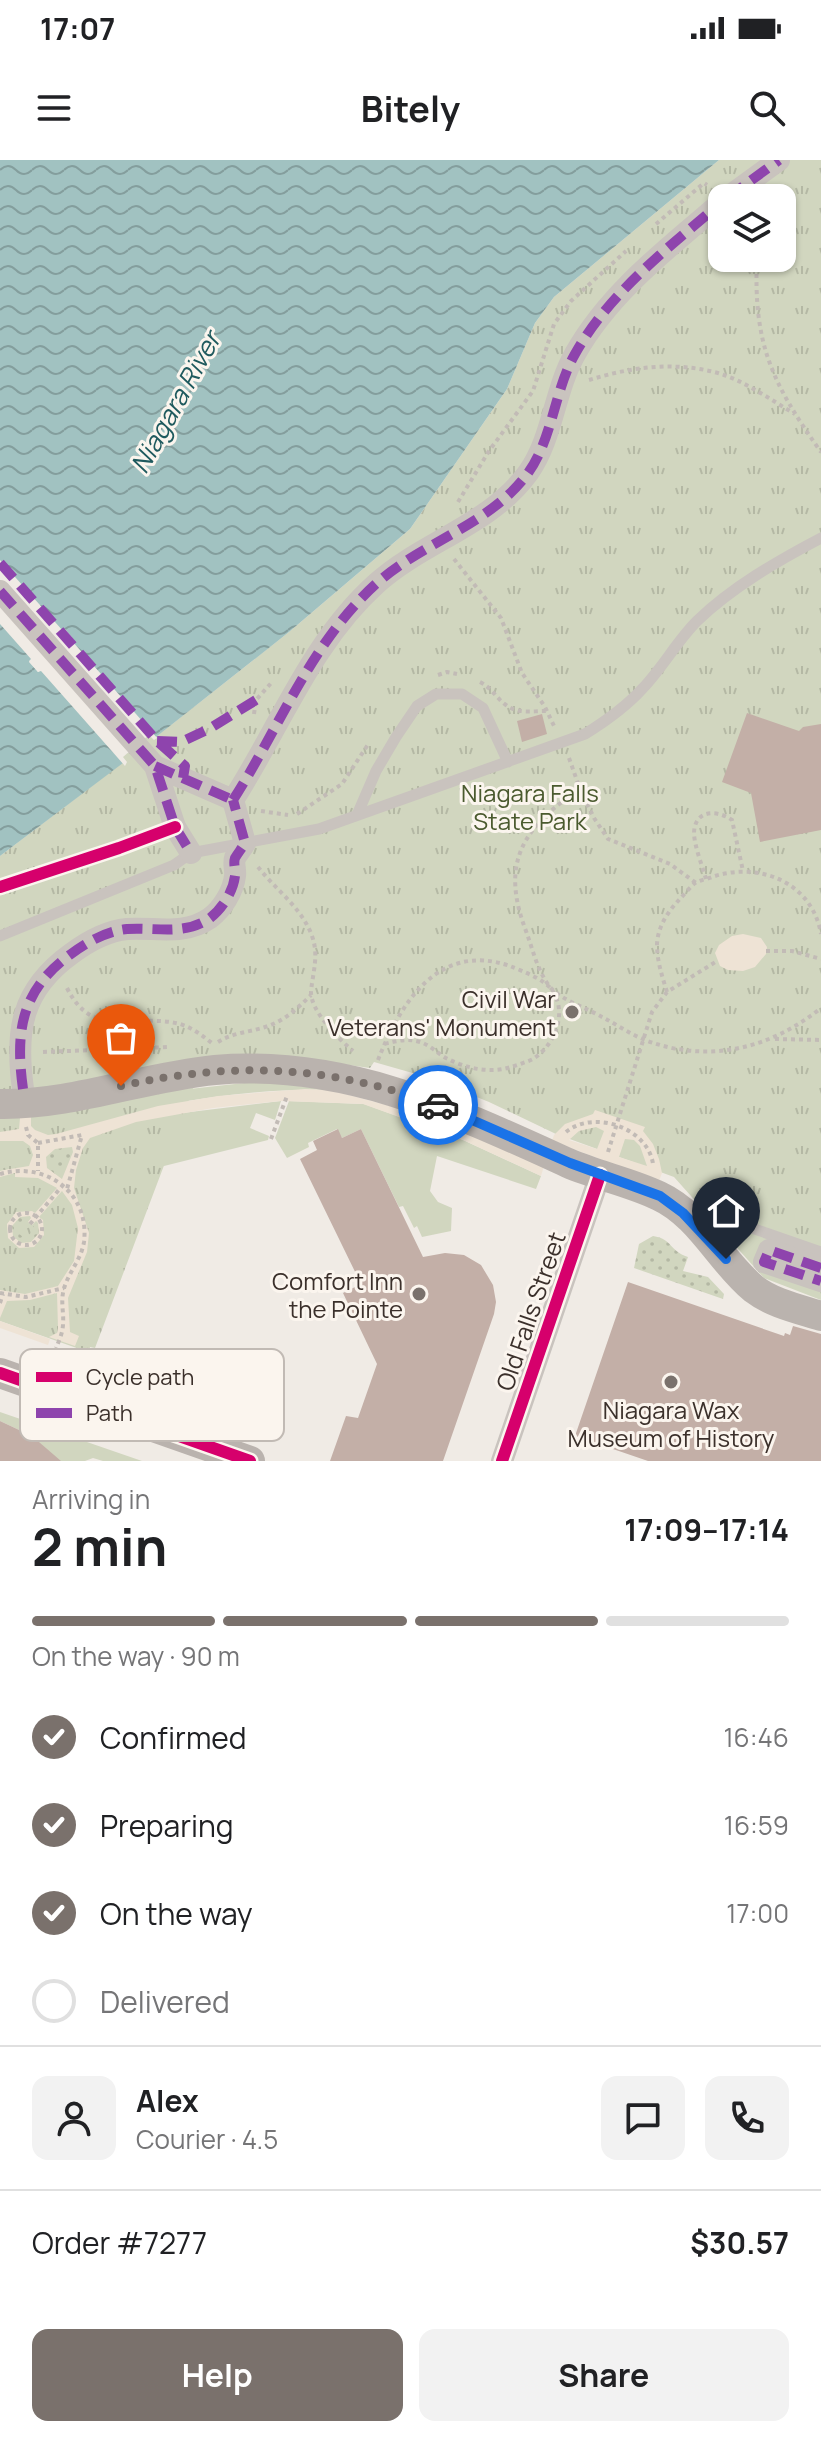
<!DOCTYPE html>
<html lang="en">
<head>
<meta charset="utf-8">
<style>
	:root { --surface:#fff; --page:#f2f2f2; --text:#202124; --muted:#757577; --line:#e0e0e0; --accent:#7a716c }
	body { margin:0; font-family:Manrope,sans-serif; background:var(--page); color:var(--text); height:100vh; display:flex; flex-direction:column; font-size:30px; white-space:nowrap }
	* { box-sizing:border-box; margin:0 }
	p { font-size:26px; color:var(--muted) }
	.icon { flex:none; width:44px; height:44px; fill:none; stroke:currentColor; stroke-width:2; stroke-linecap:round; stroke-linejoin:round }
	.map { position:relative; height:1301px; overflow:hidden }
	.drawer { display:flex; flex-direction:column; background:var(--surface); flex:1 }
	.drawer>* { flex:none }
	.controls { position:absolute; left:708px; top:24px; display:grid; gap:16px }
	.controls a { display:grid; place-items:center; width:88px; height:88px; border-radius:16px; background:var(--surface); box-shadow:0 2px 6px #0004; font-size:40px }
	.pin { position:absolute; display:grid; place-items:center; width:68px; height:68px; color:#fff; margin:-82px -34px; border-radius:50% 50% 50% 0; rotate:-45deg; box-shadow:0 0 8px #0007 }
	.pin .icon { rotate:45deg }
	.courier { position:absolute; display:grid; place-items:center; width:80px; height:80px; margin:-40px; border:6px solid #1a73e8; border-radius:50%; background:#fff; color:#222; box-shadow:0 2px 10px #0007 }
	.overview em { font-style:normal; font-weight:700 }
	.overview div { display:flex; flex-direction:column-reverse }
	.overview { display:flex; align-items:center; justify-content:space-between; height:136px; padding:0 32px }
	h1 { font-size:52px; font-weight:700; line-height:60px }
	.bar { display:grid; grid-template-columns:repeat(4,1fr); gap:12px 8px; align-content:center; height:96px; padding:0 32px }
	.bar i { height:10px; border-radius:6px; background:var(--line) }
	.bar .current { background:var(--accent) }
	.bar p { grid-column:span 4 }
	.line { display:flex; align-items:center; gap:20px; padding:0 32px; border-top:2px solid var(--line) }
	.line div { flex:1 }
	.round { display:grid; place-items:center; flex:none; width:84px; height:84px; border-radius:16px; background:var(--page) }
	ol { padding:0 32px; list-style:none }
	li { display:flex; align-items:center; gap:24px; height:88px }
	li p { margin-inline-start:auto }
	li .icon { padding:8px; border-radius:50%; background:var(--accent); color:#fff; stroke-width:4 }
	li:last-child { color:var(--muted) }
	li i { width:44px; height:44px; border:4px solid var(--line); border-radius:50% }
	.primary-button { display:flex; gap:16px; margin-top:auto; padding:16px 32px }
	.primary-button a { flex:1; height:92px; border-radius:16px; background:var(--accent); color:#fff; font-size:32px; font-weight:700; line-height:92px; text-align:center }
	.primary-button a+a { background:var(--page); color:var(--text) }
	.status { display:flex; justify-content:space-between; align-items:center; height:56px; padding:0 40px; background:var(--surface); direction:ltr }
	.status svg { height:22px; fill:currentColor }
	header { display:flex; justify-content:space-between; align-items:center; height:104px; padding:0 32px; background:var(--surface); font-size:36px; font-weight:700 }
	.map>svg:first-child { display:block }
	.grass { fill:#d1d6bf }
	.park { fill:url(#park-tufts); fill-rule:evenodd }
	.garden { fill:url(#garden-dots) }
	.plaza { fill:#eee3d5; fill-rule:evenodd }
	.water { fill:url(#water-waves); fill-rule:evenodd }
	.pier { fill:#f0ebe5; fill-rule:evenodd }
	.building { fill:#c3afa7 }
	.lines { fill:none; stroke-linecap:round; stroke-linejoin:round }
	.path { stroke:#c2bbb6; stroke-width:4; stroke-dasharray:4 4; stroke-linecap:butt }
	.lane { stroke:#c9c3be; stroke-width:11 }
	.street { stroke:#c9c3be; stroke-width:22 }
	.secondary { stroke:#bab3ae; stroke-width:30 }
	.quiet { stroke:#8e44ad; stroke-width:10; stroke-dasharray:20 10; stroke-linecap:butt }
	.cycleway-casing { stroke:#fbf5ee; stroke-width:17 }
	.cycleway { stroke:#d6006c; stroke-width:12 }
	.done { stroke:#7a716c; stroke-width:8; stroke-dasharray:0 14.4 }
	.route { stroke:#1a73e8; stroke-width:10 }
	.poi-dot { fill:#7a716c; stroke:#fbf5ee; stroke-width:3 }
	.labels { text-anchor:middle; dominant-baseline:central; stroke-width:6; stroke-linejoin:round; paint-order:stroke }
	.park-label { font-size:24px; fill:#4a5a2e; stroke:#fbf5ee }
	.poi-label { font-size:24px; fill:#3b302b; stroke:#fbf5ee; text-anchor:end }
	.street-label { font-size:24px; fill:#3b302b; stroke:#fbf5ee }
	.water-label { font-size:26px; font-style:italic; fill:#1f5a5e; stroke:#fbf5ee }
	.key { fill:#fbf5ee; stroke:#c1bab4; stroke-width:2 }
	.key-label { font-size:22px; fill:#3b302b }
</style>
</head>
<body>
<div class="status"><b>17:07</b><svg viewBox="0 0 49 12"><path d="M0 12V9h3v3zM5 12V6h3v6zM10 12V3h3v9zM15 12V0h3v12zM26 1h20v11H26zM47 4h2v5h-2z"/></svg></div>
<header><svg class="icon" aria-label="menu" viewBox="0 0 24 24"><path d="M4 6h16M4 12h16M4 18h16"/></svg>Bitely<svg class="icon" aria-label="search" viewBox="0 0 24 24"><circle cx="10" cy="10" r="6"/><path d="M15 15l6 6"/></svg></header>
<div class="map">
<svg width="821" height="1301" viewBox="0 0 821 1301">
	<defs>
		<pattern id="park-tufts" width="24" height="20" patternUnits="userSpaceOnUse" patternTransform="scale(2)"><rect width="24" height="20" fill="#d1d6bf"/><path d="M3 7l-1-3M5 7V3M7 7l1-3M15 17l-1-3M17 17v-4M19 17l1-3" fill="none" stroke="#b4b8a4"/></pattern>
		<pattern id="garden-dots" width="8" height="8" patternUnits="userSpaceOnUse" patternTransform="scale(2)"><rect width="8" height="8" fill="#d1d6bf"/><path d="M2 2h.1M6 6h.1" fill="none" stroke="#b4b8a4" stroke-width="1.8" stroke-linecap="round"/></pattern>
		<pattern id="water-waves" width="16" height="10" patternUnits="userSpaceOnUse" patternTransform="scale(2)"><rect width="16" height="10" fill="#a1c2c1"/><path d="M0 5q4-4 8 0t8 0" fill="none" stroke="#849e9d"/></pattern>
	</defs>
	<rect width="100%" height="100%" fill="#f0ebe5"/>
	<!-- grass -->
	<path class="grass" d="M 244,923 L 276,923 L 330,930 C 272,928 215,936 158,946 L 162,932 Z
		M 281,941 L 275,960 L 256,953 L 250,968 L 269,976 L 268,980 L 152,1009 L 88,1192 L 68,1147 L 174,954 Z
		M 289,941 L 364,944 L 463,980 L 541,1016 L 536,1029 L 437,996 L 430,1031 L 438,1042 L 452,1048 L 451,1071 L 422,1077 L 417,1066 L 414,1068 L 403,1046 L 399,1047 L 361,969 L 342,978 L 337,969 L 308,983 L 309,987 L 287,998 L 275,978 Z
		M 0,1252 L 142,1301 L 103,1301 L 93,1298 L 85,1301 L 58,1301 L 32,1276 L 0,1261 Z"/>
	<!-- park -->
	<path class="park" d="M 719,0 L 821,0 L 821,1140 L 764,1118 L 674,1017 L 556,974 L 489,942 L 430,918 L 374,902 L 370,908 L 278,895 L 205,897 L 95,1188 L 90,1187 L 88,1192 L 0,1161 L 0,696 L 122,603 L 118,597 L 149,569 L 157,576 L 289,472 L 410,369 L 507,229 L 535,163 L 554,137 ZM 722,38 L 782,38 L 782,98 L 722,98 Z"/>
	<!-- garden -->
	<path class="garden" d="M 69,987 L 73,988 L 73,992 L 63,1019 L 47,1008 L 46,997 L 55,989 Z
		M 29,1056 L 32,1058 L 28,1062 L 22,1062 L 18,1067 L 18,1073 L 23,1077 L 29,1076 L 36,1061 L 39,1073 L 31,1082 L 21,1083 L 13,1076 L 12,1066 L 19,1057 Z
		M 653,1076 C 673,1079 669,1091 688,1097 L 683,1111 L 708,1117 L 724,1134 L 723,1139 L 634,1108 L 639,1084 Z"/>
	<!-- plaza -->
	<path class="plaza" d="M 743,774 L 761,778 L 767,787 L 766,794 L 755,807 L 743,811 L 728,810 L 720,806 L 715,793 L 719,785 L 732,776 Z
		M 305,929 L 330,930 L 424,955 L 544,1006 L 541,1016 L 463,980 L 363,944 L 281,941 L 213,948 L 136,962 L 90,978 L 83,988 L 76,1010 L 74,1028 L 89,1073 L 87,1092 L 68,1138 L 70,1172 L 79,1176 L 75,1186 L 49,1177 L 57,1173 L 58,1168 L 57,1133 L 30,1140 L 7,1141 L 0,1158 L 0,1130 L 25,1134 L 58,1126 L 74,1101 L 78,1068 L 72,1045 L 62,1031 L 39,1057 L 43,1060 L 44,1075 L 34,1087 L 19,1088 L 8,1078 L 7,1064 L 16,1052 L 32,1051 L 35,1053 L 57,1028 L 38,1018 L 15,1017 L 15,1013 L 0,1017 L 0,1011 L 4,1010 L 29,1006 L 33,995 L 30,986 L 23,981 L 0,981 L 0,972 L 19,969 L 20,958 L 31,956 L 31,966 L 35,970 L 48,975 L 56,974 L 158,946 L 218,936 ZM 72,987 L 73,992 L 62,1019 L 47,1008 L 46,997 L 55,989 ZM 30,1056 L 31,1058 L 28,1062 L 32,1065 L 36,1061 L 38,1063 L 39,1073 L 31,1082 L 21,1083 L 13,1076 L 12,1066 L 20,1057 Z
		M 595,950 L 645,967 L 643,971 L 653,984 L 659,999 L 662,1013 L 659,1021 L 552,981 L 554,975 L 565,964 L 593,954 ZM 596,967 L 604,971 L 597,989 L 569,980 L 579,971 ZM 625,979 L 634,980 L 640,986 L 647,1006 L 619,997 Z
		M 0,1161 L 50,1179 L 48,1185 L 0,1168 Z"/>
	<!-- water -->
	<path class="water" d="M 0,0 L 719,0 L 554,137 L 535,163 L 507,229 L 410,369 L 289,472 L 156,577 L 150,569 L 118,597 L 123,603 L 0,696 ZM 65,470 L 74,480 L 38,512 L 29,501 Z"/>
	<!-- pier -->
	<path class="pier" d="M 0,400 L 63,471 L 65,469 L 74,480 L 73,482 L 157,578 L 154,580 L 149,575 L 123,597 L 127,602 L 125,606 L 41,511 L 38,512 L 29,502 L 31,499 L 0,464 ZM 65,475 L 69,480 L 39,507 L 35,502 Z"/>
	<!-- building -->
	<path class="building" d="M 747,553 L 799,571 L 803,567 L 821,564 L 821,670 L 760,682 L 751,633 L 722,622 Z
		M 542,554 L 547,574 L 522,582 L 517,561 Z
		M 338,969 L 342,978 L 361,969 L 423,1097 L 445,1093 L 464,1095 L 481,1105 L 493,1125 L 496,1142 L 494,1154 L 443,1301 L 330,1301 L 346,1256 L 358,1258 L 377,1204 L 343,1133 L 361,1124 L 300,999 L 317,990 L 313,981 Z
		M 628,1122 L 784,1176 L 785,1173 L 790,1175 L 793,1166 L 821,1174 L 821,1301 L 648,1301 L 575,1276 Z
		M 0,1261 L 32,1276 L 61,1301 L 0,1301 Z"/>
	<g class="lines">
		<!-- path -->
		<path class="path" d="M 656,64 L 704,23 L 707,25
			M 757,98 C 753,184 772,223 821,292
			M 589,220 C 631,207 674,201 718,213 C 745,221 771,240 795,254
			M 458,342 L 489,291 L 533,231 L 554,164 L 571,141 L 626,91
			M 454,399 L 501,458 L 522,513 L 545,547 L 555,568
			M 438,515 L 447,512 L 457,514
			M 480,522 C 492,528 496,538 506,545 C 517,554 533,551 547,551
			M 254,554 L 256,540 L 273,521
			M 569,598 L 580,629 C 522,668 500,703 526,771 C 533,790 537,810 550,827 C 561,840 587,848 602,857 C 616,864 630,874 645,880 C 708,904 770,889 821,848
			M 580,629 L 594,658 L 608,679 L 670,704 L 696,723
			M 261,651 L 288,655
			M 297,654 L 342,624 L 369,583
			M 258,707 C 276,730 302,748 312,776 C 319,795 313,812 311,831 C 310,851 339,879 353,891
			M 706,719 C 702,705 695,688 694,674 C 694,650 716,649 732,660 L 743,711
			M 766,791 L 792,791 L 821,799
			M 67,828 C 94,882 134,852 180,864 C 193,868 203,876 213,884
			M 667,832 C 662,816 657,801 657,784 C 658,767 667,753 678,741 C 683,736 689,728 695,723 C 700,720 707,719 712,717 C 759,701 812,722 821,774
			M 775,879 L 821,880
			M 218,882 C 234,872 252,872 268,866 C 285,860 298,848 311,835
			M 43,892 L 170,887
			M 378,900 C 400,844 438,781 510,806 C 522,811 544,819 552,830 C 568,853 555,885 533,899 C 527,902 517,905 511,907 C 490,914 465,908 446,898 C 437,893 430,885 420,882 C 408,878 397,881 384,884
			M 26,967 L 28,975 L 38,983 L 38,1011
			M 566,972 C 594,949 648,968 653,1004
			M 271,979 L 287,936
			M 38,983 L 82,975 L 67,1029
			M 608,992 L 652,852 L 667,832 L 717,801
			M 0,1014 C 45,1001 90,1032 84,1082 C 81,1101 66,1115 63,1133 C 61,1144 64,1154 63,1164 C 63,1172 59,1181 56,1188
			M10 1069a16 16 0 1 1 32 0a16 16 0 1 1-32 0Z
			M 30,1064 L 63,1025
			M 0,1133 L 26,1137 L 64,1128
			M 0,1143 L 3,1134"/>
		<!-- lane -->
		<path class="lane" d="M 357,655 L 376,611 L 396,577 L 417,546 L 436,534 L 462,534 L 483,548 L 508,602
			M 0,776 L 174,705 L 191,693 L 319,669 L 585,574 C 606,561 626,547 643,528 C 663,507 677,481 697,461 C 732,427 779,400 821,378
			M 691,1047 L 821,1092"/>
		<!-- street -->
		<path class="street" d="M 727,38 L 779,0
			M 0,431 L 155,606 L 175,667 L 191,693
			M 155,606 L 233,640
			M 233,640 C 280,567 311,482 377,423 C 424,381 490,365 528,313 C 553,278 554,231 575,194 C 609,133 669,87 722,42
			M 23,929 C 15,871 21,830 71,794 C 87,782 107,771 127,769 C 156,767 184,776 210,758 C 222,749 233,732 235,716 C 236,710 233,704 235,698 C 238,693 242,688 245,683 L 233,640
			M 821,1108 L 769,1090 L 764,1102 L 821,1121
			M 502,1301 L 600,1015"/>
		<!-- secondary -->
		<path class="secondary" d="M 0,944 C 73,945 143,917 215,910 C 344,899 454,951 568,1003 C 598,1016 630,1022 659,1036 C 700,1055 720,1101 754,1129 C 772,1143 799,1149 821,1156
			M 0,1213 L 250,1301"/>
		<!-- quiet -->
		<path class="quiet" d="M 727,38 L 779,0
			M 0,403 L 157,581 L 185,606 L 183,618
			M 0,431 L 155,606 L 175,667 L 191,693
			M 157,581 L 181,582 L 209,569 L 256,540
			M 155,606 L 233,640
			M 233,640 C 280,567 311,482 377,423 C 424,381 490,365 528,313 C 553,278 554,231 575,194 C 609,133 669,87 722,42
			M 23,929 C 15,871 21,830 71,794 C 87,782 107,771 127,769 C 156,767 184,776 210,758 C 222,749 233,732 235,716 C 236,710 233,704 235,698 C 238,693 242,688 245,683 L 233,640
			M 821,1108 L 769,1090 L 764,1102 L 821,1121"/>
		<!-- cycleway casing -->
		<g class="cycleway-casing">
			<path id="cycleway" d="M 0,727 L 119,688 L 175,667
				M 0,1213 L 250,1301
				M 502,1301 L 600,1015"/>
		</g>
		<!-- cycleway -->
		<use href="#cycleway" class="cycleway"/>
	</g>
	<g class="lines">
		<!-- done -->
		<path class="done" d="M 121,926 C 234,901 328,905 438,945"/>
		<!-- route -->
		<path class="route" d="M 438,945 L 570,1003 L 660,1036 L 683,1053 L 726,1099"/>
	</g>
	<!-- markers -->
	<g class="poi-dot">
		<circle cx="572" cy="852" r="8"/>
		<circle cx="419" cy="1134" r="8"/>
		<circle cx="671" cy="1222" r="8"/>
	</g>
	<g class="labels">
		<!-- park labels -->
		<g class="park-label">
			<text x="530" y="632">Niagara Falls<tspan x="530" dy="28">State Park</tspan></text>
		</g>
		<!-- poi labels -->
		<g class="poi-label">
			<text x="556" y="838">Civil War<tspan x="556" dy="28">Veterans' Monument</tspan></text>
			<text x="403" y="1120">Comfort Inn<tspan x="403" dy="28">the Pointe</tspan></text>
			<text x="671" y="1249" text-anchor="middle">Niagara Wax<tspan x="671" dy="28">Museum of History</tspan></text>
		</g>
		<!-- street labels -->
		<g class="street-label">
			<text transform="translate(530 1151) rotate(-71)">Old Falls Street</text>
		</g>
		<!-- water labels -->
		<g class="water-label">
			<text transform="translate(175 242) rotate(-61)">Niagara River</text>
		</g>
	</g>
	<!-- legend -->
	<rect x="20" y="1189" width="264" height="92" rx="12" class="key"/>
	<rect x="36" y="1212" width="36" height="10" fill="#d6006c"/>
	<rect x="36" y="1248" width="36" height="10" fill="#8e44ad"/>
	<g class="key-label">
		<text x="86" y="1225">Cycle path</text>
		<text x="86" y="1261">Path</text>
	</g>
</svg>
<div class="controls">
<a><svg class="icon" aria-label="layers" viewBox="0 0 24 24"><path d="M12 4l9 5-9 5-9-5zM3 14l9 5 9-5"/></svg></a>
</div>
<div class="pin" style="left:121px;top:926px;background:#ea580c"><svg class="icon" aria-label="bag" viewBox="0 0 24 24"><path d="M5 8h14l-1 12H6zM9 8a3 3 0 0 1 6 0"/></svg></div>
<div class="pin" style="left:726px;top:1099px;background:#1f2937"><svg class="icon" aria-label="home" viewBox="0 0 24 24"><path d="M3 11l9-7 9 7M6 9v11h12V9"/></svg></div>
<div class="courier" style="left:438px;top:945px"><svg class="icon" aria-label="car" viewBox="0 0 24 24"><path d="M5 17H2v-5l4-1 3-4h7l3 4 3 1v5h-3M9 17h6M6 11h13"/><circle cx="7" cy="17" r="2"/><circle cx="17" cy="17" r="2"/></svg></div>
</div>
<section class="drawer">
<div class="overview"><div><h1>2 min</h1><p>Arriving in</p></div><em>17:09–17:14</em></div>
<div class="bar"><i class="current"></i><i class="current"></i><i class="current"></i><i></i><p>On the way · 90 m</p></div>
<ol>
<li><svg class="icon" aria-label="check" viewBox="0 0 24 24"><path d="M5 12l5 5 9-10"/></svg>Confirmed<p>16:46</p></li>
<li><svg class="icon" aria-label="check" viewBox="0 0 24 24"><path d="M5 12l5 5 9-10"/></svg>Preparing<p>16:59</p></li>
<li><svg class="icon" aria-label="check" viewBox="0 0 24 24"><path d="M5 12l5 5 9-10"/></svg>On the way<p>17:00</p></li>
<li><i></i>Delivered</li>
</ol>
<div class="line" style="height:144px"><a class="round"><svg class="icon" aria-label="person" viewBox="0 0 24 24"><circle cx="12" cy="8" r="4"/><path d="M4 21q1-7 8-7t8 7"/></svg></a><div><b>Alex</b><p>Courier · 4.5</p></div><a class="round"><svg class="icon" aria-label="chat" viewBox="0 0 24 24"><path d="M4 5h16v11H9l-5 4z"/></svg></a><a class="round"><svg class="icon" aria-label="phone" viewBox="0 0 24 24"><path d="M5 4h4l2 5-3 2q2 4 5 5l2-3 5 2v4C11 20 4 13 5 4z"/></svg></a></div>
<div class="line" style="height:104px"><div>Order #7277</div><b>$30.57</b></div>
<div class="primary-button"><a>Help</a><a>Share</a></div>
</section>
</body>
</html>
